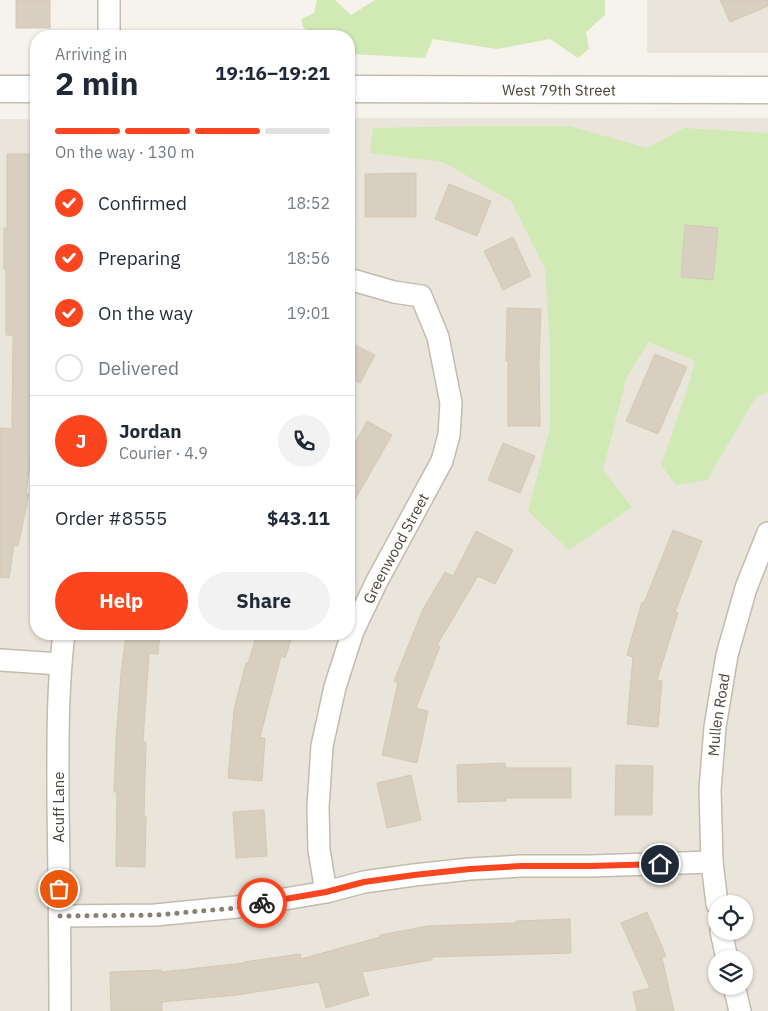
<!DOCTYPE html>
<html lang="en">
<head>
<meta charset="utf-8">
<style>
	:root { --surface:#fff; --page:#f2f2f3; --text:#1f2937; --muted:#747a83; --line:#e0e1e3; --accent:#fa451e }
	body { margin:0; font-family:"IBM Plex Sans",sans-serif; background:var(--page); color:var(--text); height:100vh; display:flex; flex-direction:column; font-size:19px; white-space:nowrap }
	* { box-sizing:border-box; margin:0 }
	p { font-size:16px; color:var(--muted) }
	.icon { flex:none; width:28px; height:28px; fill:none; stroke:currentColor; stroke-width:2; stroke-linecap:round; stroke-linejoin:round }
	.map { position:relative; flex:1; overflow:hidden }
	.side { position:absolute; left:30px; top:30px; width:325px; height:610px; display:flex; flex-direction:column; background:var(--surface); border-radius:20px; box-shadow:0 1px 4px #0004 }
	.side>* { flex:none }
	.tools { position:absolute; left:708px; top:895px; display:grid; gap:10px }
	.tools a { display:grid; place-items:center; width:45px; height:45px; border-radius:50%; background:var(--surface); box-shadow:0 1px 4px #0004; font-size:25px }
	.pin { position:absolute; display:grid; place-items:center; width:42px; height:42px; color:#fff; margin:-21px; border:2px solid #fff; border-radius:50%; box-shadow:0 1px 5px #0007 }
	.courier { position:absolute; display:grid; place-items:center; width:50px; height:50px; margin:-25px; border:4px solid #fa451e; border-radius:50%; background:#fff; color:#222; box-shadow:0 1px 6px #0007 }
	.summary em { font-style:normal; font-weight:700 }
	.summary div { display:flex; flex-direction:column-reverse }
	.summary { display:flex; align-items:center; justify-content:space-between; height:85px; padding:0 25px }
	h1 { font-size:32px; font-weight:700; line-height:38px }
	.bar { display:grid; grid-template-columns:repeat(4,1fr); gap:8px 5px; align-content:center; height:60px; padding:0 25px }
	.bar i { height:6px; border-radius:4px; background:var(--line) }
	.bar .current { background:var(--accent) }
	.bar p { grid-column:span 4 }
	.line { display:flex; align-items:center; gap:12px; padding:0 25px; border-top:1px solid var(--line) }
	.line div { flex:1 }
	.round { display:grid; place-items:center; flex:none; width:52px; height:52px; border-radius:26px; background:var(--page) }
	ol { padding:0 25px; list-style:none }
	li { display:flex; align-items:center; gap:15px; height:55px }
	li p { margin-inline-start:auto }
	li .icon { padding:5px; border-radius:50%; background:var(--accent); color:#fff; stroke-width:4 }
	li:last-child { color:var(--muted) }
	li i { width:28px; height:28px; border:2px solid var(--line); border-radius:50% }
	.cta { display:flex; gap:10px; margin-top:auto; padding:10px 25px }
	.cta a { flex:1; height:58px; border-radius:30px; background:var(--accent); color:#fff; font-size:20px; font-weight:700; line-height:58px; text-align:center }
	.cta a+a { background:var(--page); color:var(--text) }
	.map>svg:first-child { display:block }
	.residential { fill:#eae5da; fill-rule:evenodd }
	.green { fill:#d0e9b5 }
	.building { fill:#d8cfc1; stroke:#d3c8b4 }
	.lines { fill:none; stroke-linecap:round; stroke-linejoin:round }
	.minor-casing { stroke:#c2bbae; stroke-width:24 }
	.tertiary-casing { stroke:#c2bbae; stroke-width:29 }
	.minor { stroke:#fff; stroke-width:21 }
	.tertiary { stroke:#fff; stroke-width:26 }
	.done { stroke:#878178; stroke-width:5; stroke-dasharray:0 9 }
	.route { stroke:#fa451e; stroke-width:6 }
	.labels { text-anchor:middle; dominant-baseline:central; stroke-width:4.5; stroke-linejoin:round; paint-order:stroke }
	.street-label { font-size:15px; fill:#4b4439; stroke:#fff }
</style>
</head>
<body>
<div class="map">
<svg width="768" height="1011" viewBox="0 0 768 1011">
	<rect width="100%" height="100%" fill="#f6f3ec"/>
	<!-- residential -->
	<path class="residential" d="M 647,0 L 768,0 L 768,53 L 647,53 Z
		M 349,118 L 768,118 L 768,1011 L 0,1011 L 0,119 L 36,119 L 36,634 L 349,634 ZM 716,904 L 744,904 L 744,931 L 716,931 ZM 716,959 L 744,959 L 744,986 L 716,986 Z"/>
	<!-- green -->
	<path class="green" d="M 317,0 L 335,0 L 351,15 L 375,0 L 605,0 L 605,15 L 586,32 L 589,49 L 578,58 L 550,39 L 497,49 L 433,39 L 425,58 L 349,54 L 349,36 L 313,36 L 303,27 L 301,19 L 314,13 Z
		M 480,126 L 569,126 L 647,148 L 684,128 L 768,133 L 768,393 L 756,397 L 707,480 L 676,485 L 661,465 L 688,388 L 695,361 L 649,342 L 627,376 L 603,470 L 632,507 L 569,550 L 528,511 L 550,428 L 550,344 L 545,269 L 511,201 L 443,162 L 370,153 L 373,128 Z"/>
	<!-- building -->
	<path class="building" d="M 16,0 L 50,0 L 50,28 L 16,28 Z
		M 720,0 L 768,0 L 768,6 L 730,22 Z
		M 7,154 L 36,154 L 36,417 L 26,493 L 29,494 L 18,546 L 14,545 L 9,578 L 0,577 L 0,428 L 12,429 L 13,335 L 6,335 L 6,269 L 4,269 L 4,228 L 7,228 Z
		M 416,173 L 416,217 L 365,217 L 365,174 Z
		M 449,184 L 491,201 L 477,236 L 435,219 Z
		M 685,225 L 718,228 L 713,280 L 681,277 Z
		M 513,237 L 531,276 L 503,290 L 484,251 Z
		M 507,308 L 541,309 L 539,361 L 540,426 L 508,426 L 508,361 L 506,361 Z
		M 349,342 L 375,355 L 360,383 L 349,377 Z
		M 655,354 L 687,367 L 658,434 L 626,421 Z
		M 367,421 L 392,435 L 349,510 L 349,454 Z
		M 503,443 L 535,456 L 520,493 L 488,480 Z
		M 673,530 L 702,541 L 675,612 L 678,613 L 657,680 L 662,681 L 658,727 L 627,724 L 633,657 L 627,655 L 642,602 L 644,603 Z
		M 476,531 L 513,550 L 495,584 L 478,576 L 437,645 L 440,646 L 416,708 L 428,711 L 417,763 L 382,755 L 398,683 L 394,681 L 423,609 L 445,572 L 453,576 Z
		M 126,634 L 160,634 L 158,654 L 149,653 L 143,742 L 146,742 L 144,816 L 146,816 L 145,867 L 116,866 L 117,792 L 114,792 L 116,741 L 121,674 Z
		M 257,634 L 293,634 L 285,658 L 281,656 L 260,737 L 265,738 L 262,781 L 228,778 L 234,709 L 246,663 L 248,663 Z
		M 505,763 L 506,768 L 571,768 L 571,798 L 506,798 L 506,801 L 458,802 L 457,765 Z
		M 616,765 L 653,766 L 652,815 L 615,815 Z
		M 411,775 L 421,820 L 387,828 L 377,783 Z
		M 264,810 L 267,856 L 236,858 L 233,812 Z
		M 647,912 L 666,956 L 662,958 L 674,1011 L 637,1011 L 633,992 L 650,988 L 621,923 Z
		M 570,919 L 571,953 L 432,957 L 432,960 L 362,972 L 369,995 L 326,1008 L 319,982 L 237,995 L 162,1002 L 162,1011 L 111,1011 L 110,972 L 161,970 L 161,972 L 244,963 L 244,962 L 300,954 L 301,959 L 380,937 L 380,935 L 428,926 L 516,923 L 516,921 Z"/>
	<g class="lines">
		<!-- minor casing -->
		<g class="minor-casing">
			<g id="minor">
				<path d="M 109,0 L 109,36"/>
				<path d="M 0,660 L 60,664"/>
				<path id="s1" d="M 326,892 L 319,850 L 318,807 L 322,746 L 335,687 L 353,631 L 377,581 L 442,461 L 449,435 L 451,403 L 438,337 L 421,296 L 394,292 L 349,279"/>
				<path id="s2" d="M 717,904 L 712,862 L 710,790 L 715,727 L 727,655 L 746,588 L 768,533"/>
				<path d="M 60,916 L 155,915 L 237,907 L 326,892 L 364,882 L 414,875 L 470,869 L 521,866 L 591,866 L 712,862"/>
				<path d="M 721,931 L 727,959"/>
				<path d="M 734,986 L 740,1011"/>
				<path d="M 60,1011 C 60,941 59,871 58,801 C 58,745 57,690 64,634"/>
			</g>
		</g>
		<!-- tertiary casing -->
		<g class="tertiary-casing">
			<g id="tertiary">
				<path d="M 0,89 L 36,89"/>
				<path id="s3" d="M 349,89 L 768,90"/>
			</g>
		</g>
		<!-- minor -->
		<use href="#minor" class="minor"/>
		<!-- tertiary -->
		<use href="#tertiary" class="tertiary"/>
	</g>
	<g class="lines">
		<!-- done -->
		<path class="done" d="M 59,889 L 60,916 L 155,915 L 237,908 L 262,903"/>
		<!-- route -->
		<path class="route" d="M 262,903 L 326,892 L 364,882 L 414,875 L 470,869 L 521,866 L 591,866 L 660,864"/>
	</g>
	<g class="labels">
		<!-- street labels -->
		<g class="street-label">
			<text stroke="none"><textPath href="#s3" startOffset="210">West 79th Street</textPath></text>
			<text stroke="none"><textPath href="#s1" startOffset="359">Greenwood Street</textPath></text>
			<text stroke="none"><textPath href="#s2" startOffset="190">Mullen Road</textPath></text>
			<text transform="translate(58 807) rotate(-90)">Acuff Lane</text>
		</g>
	</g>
</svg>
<div class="tools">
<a><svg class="icon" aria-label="locate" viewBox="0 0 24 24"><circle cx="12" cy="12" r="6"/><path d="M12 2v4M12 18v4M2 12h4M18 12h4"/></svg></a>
<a><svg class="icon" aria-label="layers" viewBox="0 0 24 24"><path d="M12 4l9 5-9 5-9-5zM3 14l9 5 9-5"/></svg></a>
</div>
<div class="pin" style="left:59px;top:889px;background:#ea580c"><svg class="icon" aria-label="bag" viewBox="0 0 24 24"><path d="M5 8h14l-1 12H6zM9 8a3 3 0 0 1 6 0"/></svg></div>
<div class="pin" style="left:660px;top:864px;background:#1f2937"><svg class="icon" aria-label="home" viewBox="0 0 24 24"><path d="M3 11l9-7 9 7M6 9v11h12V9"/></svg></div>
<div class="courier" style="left:262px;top:903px"><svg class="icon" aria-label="bike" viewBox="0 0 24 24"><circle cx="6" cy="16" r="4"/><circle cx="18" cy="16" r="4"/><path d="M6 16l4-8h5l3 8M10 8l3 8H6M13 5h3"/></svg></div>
<section class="side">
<div class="summary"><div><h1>2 min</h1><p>Arriving in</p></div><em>19:16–19:21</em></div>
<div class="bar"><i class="current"></i><i class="current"></i><i class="current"></i><i></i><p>On the way · 130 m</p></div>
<ol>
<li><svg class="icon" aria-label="check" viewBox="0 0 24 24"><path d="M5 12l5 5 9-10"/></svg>Confirmed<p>18:52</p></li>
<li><svg class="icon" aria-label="check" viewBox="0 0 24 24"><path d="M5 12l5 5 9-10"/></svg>Preparing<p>18:56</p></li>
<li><svg class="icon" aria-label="check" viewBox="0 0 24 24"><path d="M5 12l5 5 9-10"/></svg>On the way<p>19:01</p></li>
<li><i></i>Delivered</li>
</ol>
<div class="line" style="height:90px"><b class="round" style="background:var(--accent);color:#fff">J</b><div><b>Jordan</b><p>Courier · 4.9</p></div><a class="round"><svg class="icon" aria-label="phone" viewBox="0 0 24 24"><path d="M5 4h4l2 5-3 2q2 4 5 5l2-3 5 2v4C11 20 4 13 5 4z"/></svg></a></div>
<div class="line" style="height:65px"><div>Order #8555</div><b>$43.11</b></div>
<div class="cta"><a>Help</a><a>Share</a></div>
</section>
</div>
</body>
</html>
